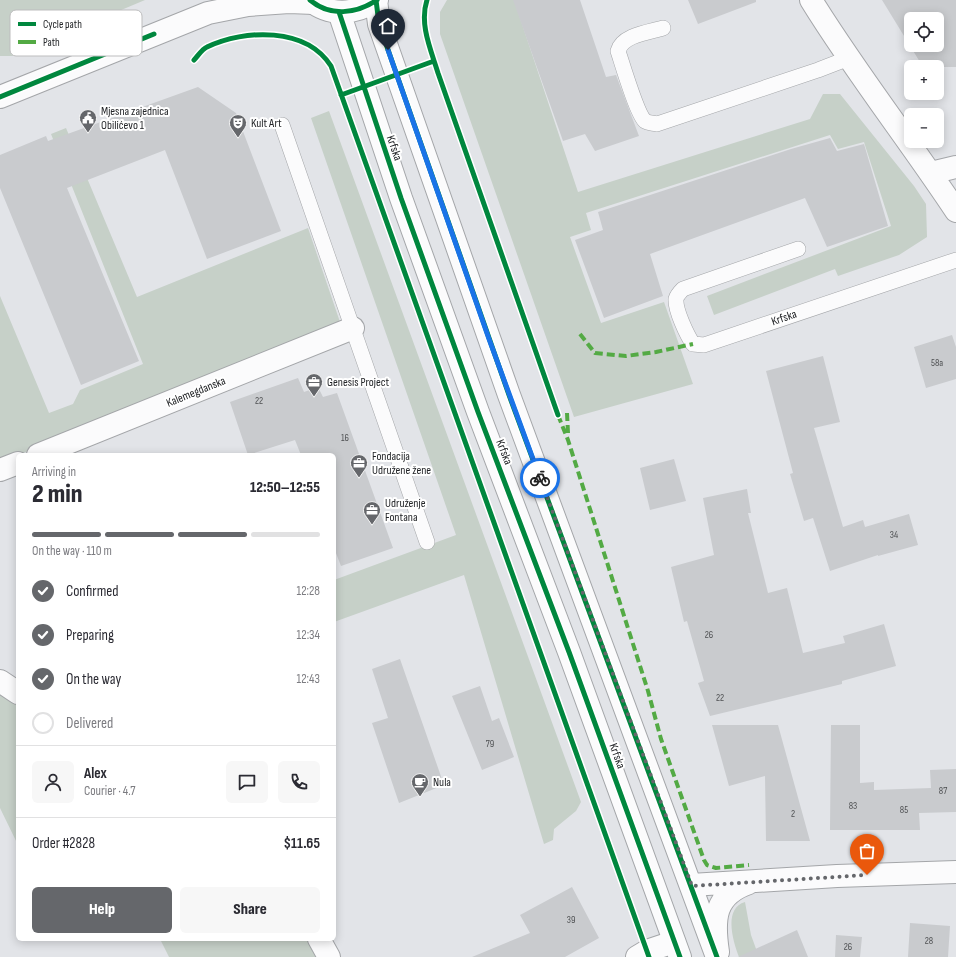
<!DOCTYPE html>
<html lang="en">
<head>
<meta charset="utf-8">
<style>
	:root { --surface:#fff; --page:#f7f7f7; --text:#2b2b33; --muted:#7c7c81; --line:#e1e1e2; --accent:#65676b }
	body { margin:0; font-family:"Sofia Sans Condensed",sans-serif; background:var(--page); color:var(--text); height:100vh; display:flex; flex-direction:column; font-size:15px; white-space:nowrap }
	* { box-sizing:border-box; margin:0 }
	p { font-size:13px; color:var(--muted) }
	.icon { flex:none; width:22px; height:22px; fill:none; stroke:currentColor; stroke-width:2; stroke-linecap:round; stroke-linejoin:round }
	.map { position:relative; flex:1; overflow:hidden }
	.details { position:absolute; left:16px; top:453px; width:320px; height:488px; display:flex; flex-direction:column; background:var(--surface); border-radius:6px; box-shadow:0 2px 10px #0003 }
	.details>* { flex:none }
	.tools { position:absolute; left:904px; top:12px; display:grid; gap:8px }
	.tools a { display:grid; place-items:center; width:40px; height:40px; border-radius:6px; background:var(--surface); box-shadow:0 2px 10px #0003; font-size:20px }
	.pin { position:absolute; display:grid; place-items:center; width:34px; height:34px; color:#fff; margin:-41px -17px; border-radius:50% 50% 50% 0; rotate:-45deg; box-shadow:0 0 4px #0007 }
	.pin .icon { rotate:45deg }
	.courier { position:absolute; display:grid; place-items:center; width:40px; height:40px; margin:-20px; border:3px solid #1a73e8; border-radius:50%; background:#fff; color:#222; box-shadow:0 1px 5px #0007 }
	.headline em { font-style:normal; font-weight:800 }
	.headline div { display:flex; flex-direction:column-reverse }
	.headline { display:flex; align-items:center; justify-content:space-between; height:68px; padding:0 16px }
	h1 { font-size:26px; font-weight:800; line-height:30px }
	.bar { display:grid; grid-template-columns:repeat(4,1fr); gap:6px 4px; align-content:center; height:48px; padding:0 16px }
	.bar i { height:5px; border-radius:3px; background:var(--line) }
	.bar .current { background:var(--accent) }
	.bar p { grid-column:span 4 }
	.line { display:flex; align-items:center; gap:10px; padding:0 16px; border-top:1px solid var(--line) }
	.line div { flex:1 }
	.round { display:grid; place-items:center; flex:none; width:42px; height:42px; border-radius:6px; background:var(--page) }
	ol { padding:0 16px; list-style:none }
	li { display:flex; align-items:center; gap:12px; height:44px }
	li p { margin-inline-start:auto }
	li .icon { padding:4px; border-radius:50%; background:var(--accent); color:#fff; stroke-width:4 }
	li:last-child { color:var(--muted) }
	li i { width:22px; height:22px; border:2px solid var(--line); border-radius:50% }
	.button { display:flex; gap:8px; margin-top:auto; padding:8px 16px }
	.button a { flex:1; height:46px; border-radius:6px; background:var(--accent); color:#fff; font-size:16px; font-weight:800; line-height:46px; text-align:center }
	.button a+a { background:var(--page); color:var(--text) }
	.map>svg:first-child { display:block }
	.green { fill:#c6d0c8 }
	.building { fill:#c9cbce; fill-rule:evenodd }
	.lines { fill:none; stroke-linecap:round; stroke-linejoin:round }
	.service-casing { stroke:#a4a6a9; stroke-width:16 }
	.minor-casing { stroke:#a4a6a9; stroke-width:24 }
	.tertiary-casing { stroke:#a4a6a9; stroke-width:24 }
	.secondary-casing { stroke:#a4a6a9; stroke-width:24 }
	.service { stroke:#fbfbfc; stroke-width:15 }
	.minor { stroke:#fbfbfc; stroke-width:22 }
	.tertiary { stroke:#fbfbfc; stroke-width:22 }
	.secondary { stroke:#fbfbfc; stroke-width:22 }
	.quiet { stroke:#53aa44; stroke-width:4; stroke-dasharray:8 4; stroke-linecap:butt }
	.cycleway-casing { stroke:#fff; stroke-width:8 }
	.cycleway { stroke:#00873e; stroke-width:5 }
	.done { stroke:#65676b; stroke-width:4; stroke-dasharray:0 7.2 }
	.route { stroke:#1a73e8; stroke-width:5 }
	.labels { text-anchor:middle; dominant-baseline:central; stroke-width:4; stroke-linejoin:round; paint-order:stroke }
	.number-label { font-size:10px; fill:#4e5052 }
	.poi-label { font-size:12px; fill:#222427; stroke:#fff; text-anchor:start }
	.street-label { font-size:12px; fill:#222427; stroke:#fff }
	.key { fill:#fff; stroke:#bdbdbe; stroke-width:1 }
	.key-label { font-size:11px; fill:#222427 }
</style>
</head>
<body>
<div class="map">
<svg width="956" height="957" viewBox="0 0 956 957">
	<rect width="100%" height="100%" fill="#e2e4e8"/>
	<!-- green -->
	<path class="green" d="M 0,0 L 145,0 L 12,56 L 0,56 Z
		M 447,0 L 514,0 L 578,192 L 810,119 L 823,94 L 840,94 L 914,186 L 926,204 L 927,237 L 899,255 L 838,276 L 835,269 L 714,315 L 707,296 L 891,226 L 864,142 L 838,149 L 830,135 L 586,213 L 591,230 L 570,237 L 601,323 L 664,302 L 693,384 L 574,417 L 440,34 L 440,12 Z
		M 329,111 L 581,802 L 576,811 L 554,829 L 553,840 L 544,844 L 464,575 L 334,622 L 334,580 L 456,535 L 311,118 Z
		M 66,128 L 137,297 L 308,228 L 340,322 L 83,430 L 0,462 L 0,296 L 49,413 L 73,404 L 80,390 L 143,364 L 51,134 Z
		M 0,691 L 18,704 L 18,845 L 0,808 Z
		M 745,902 L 751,935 L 759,957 L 739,957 C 733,942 723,908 745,902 Z
		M 160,939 L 313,939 L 324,957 L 169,957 Z"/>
	<!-- building -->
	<path class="building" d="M 513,0 L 580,0 L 606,77 L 616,75 L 639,136 L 595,151 L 585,134 L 563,141 Z
		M 688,0 L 756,0 L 756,2 L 698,24 Z
		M 882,0 L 956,0 L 956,67 L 923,67 ZM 911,19 L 937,19 L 937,45 L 911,45 Z
		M 198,87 L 236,113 L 281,231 L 207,259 L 165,150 L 67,188 L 139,361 L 81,385 L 0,188 L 0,155 L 46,136 L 48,141 Z
		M 830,138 L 837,151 L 864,144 L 888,226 L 827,247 L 805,198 L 650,254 L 663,296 L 604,318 L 575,240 L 603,230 L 598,212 L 791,149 Z
		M 952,335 L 956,347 L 956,379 L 926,388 L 914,347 Z
		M 823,356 L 840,422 L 814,428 L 843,527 L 863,520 L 865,527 L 909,514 L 918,545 L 878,556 L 878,555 L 830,571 L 813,518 L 804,521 L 790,474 L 793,473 L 766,371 Z
		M 298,378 L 304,392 L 318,387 L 323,397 L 337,393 L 393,548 L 341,566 L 334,548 L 334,455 L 301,455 L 295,440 L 248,455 L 230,402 Z
		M 674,459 L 686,501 L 650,510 L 640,468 Z
		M 747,489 L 751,513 L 748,513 L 768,593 L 787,588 L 803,653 L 845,643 L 843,636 L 884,624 L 896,666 L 842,681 L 842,684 L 710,716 L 698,683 L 704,681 L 687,621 L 684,622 L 671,567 L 714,555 L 703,498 Z
		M 400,659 L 444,785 L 399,803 L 372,723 L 388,718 L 372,669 Z
		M 480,686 L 492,721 L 499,718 L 514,757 L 482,770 L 452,696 Z
		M 712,725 L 778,725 L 810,841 L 766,841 L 765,776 L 729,786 Z
		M 831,725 L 860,725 L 860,783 L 874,782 L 874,790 L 931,788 L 930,770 L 956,769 L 956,812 L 919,813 L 920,830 L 830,830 Z
		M 572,887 L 599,938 L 565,957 L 472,957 L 530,933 L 520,915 Z
		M 910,923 L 950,926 L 948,957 L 908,957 Z
		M 797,930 L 808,957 L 738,957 Z
		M 836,935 L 862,937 L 860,957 L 835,957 Z"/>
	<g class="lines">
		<!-- service casing -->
		<g class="service-casing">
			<path id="service" d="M 663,28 C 650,32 622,35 618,51 C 622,63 637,114 645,121 C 648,123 653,123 657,124 L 818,70 L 849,58
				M 282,125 L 427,542
				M 798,249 L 683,289 C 680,292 677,295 676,299 C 675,310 687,335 693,344 L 704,345 L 956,260"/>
		</g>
		<!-- minor casing -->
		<g class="minor-casing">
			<path id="minor" d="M 811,0 C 856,73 909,140 956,211
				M 931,173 L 956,167
				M 38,455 L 353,328
				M 0,470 L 18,463
				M 0,681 L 18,693
				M 691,885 L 837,876 L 956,872
				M 319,939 L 329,957
				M 718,952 C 713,919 714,895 749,883
				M 637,957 L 647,951 L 674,942"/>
		</g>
		<!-- tertiary casing -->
		<g class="tertiary-casing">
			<path id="tertiary" d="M 0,97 L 208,13 L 248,5 L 289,2 L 314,3"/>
		</g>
		<!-- secondary casing -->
		<g class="secondary-casing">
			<path id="secondary" d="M 310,0 C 330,17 356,14 377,0
				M 376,0 L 379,24 L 509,395 L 717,957
				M 339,12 L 401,198 L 478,412 L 569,652 L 680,957"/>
		</g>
		<!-- service -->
		<use href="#service" class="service"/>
		<!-- minor -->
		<use href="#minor" class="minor"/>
		<!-- tertiary -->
		<use href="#tertiary" class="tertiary"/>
		<!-- secondary -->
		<use href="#secondary" class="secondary"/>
		<!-- quiet -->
		<path class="quiet" d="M 580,334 L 595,353 L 626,356 L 656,352 L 693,344
			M 567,413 L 568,433
			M 558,415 L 568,440 L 648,691 L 661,739 L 704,860 L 707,865 L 716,868 L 749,865"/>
		<!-- cycleway casing -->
		<g class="cycleway-casing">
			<path id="cycleway" d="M 310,0 C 330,17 356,14 377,0
				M 376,0 L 379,24 L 509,395 L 717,957
				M 427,0 C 419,24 431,50 438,73 L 558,415
				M 339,12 L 401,198 L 478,412 L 569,652 L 680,957
				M 194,60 C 198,56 202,49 207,47 C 245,29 306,27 331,66 L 649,957
				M 341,95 L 434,61
				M 0,97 L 154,34"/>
		</g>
		<!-- cycleway -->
		<use href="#cycleway" class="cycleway"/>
	</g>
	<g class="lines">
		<!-- done -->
		<path class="done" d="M 540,478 L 692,886 L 867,875"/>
		<!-- route -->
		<path class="route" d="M 388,50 L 489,339 L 540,478"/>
	</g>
	<!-- icons -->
	<defs>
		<g id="civic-pin" transform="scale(0.9)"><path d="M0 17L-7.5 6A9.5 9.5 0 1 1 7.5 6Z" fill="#65676b" stroke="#fff"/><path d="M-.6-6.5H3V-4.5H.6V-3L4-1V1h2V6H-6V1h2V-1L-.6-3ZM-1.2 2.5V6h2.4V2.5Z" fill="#fff"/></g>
		<g id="theatre-pin" transform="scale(0.9)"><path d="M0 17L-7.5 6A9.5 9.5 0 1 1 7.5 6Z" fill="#65676b" stroke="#fff"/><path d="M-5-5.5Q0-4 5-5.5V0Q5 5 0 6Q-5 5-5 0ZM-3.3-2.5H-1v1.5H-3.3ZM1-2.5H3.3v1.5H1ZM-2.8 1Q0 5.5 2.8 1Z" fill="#fff"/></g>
		<g id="office-pin" transform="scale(0.9)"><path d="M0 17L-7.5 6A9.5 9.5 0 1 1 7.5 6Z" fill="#65676b" stroke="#fff"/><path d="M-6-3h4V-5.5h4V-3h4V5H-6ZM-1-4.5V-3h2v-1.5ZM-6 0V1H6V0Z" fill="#fff"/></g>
		<g id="cafe-pin" transform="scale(0.9)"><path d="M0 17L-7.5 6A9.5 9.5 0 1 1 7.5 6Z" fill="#65676b" stroke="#fff"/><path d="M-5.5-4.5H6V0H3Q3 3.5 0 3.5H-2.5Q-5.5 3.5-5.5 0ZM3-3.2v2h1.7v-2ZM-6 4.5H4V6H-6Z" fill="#fff"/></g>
	</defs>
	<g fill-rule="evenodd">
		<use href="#civic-pin" x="88" y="118"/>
		<use href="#theatre-pin" x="238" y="123"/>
		<use href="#office-pin" x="314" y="382"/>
		<use href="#office-pin" x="359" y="463"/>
		<use href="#office-pin" x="372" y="510"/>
		<use href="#cafe-pin" x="420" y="782"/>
	</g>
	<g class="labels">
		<!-- number labels -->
		<g class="number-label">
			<text x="937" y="363">58a</text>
			<text x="259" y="401">22</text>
			<text x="345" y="438">16</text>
			<text x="894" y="535">34</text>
			<text x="709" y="635">26</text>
			<text x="720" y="698">22</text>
			<text x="490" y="744">79</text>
			<text x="943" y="791">87</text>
			<text x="853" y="806">83</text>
			<text x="904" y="810">85</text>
			<text x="793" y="814">2</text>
			<text x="571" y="920">39</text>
			<text x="929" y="941">28</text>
			<text x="848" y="947">26</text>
		</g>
		<!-- poi labels -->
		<g class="poi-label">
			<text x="101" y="111">Mjesna zajednica<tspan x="101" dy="14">Obilićevo 1</tspan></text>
			<text x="251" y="123">Kult Art</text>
			<text x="327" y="382">Genesis Project</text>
			<text x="372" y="456">Fondacija<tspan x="372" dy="14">Udružene žene</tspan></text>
			<text x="385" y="503">Udruženje<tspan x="385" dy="14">Fontana</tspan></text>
			<text x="433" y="782">Nula</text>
		</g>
		<!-- street labels -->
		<g class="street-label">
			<text transform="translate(394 148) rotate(71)">Krfska</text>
			<text transform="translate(784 318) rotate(-19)">Krfska</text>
			<text transform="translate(196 392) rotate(-22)">Kalemegdanska</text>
			<text transform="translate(504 452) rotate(69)">Krfska</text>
			<text transform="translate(617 756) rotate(70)">Krfska</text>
		</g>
	</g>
	<!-- legend -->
	<rect x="10" y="10" width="132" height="46" rx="6" class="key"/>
	<rect x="18" y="22" width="18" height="4" fill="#00873e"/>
	<rect x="18" y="40" width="18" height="4" fill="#53aa44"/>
	<g class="key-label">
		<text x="43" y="28">Cycle path</text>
		<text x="43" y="46">Path</text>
	</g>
</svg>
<div class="tools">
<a><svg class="icon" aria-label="locate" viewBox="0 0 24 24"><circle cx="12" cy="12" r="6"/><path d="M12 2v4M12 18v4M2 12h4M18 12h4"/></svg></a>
<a>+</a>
<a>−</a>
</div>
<div class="pin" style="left:867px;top:875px;background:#ea580c"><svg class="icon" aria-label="bag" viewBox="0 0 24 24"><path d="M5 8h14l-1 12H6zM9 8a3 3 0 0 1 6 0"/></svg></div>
<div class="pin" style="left:388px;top:50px;background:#1f2937"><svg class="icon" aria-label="home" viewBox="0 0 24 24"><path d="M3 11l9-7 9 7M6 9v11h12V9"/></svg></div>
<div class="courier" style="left:540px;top:478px"><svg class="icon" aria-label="bike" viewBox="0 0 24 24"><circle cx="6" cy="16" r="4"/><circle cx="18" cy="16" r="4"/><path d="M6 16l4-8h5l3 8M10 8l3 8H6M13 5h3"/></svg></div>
<section class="details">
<div class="headline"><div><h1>2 min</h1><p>Arriving in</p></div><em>12:50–12:55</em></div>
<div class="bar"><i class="current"></i><i class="current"></i><i class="current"></i><i></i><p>On the way · 110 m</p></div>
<ol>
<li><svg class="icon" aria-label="check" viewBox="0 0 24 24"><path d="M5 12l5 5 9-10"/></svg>Confirmed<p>12:28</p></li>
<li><svg class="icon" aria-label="check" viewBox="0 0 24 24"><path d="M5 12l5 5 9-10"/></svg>Preparing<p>12:34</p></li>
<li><svg class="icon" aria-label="check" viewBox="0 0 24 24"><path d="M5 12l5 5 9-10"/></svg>On the way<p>12:43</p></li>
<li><i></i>Delivered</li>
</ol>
<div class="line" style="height:72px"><a class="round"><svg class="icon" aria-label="person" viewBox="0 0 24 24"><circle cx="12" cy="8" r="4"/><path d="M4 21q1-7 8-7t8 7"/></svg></a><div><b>Alex</b><p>Courier · 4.7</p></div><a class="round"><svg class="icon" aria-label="chat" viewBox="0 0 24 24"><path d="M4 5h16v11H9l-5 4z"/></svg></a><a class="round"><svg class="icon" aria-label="phone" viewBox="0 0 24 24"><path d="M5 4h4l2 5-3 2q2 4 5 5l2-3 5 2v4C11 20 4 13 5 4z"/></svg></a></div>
<div class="line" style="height:52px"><div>Order #2828</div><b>$11.65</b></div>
<div class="button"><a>Help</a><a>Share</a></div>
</section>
</div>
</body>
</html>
